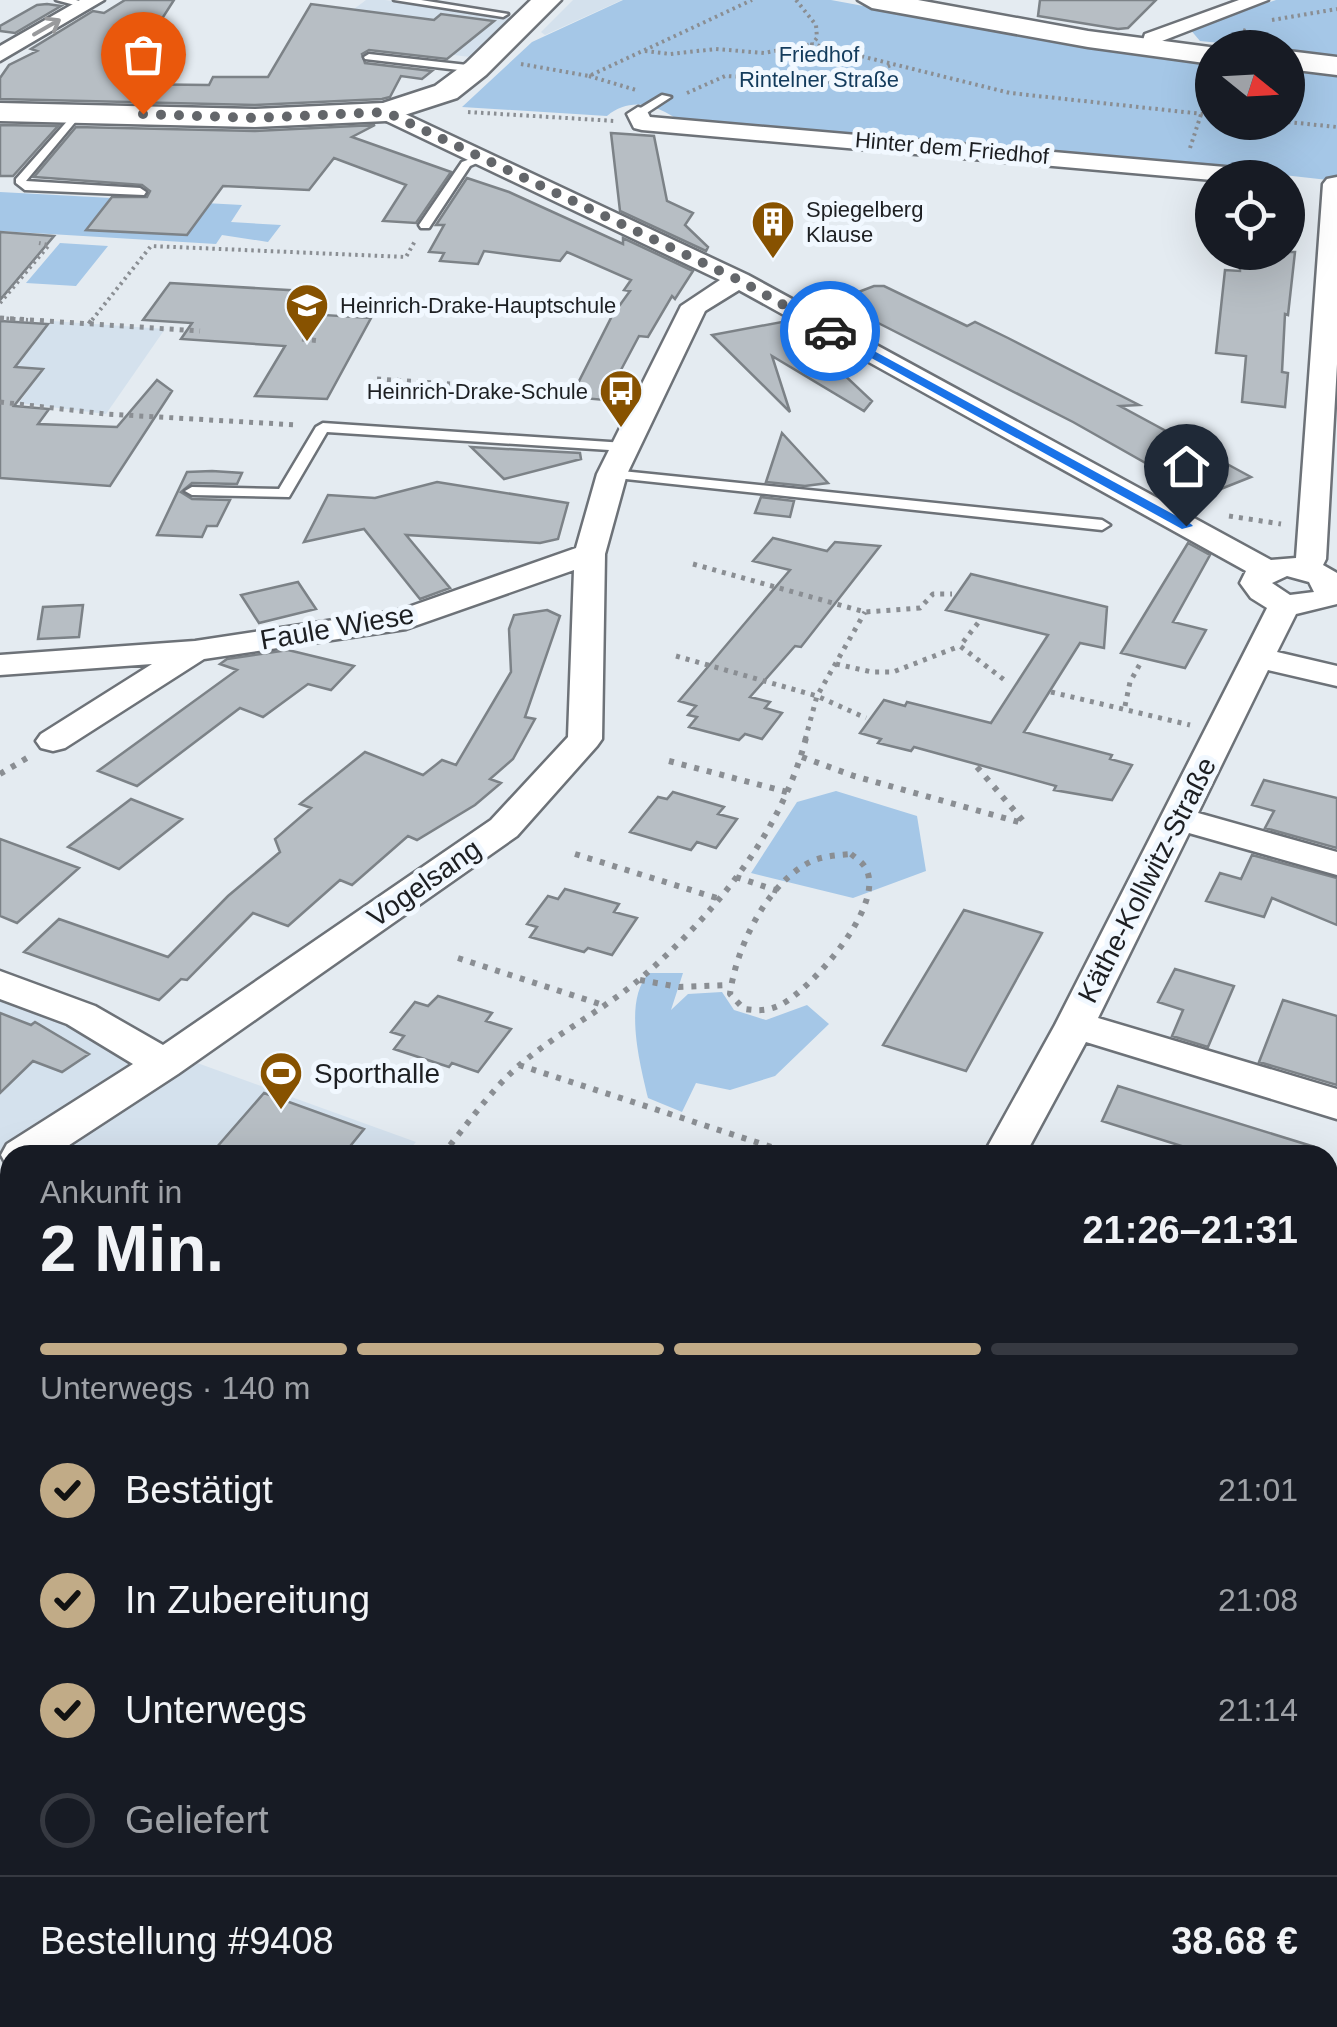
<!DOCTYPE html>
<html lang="de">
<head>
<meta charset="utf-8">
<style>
	:root { --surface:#171b24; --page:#242831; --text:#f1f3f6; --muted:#9ea1a6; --line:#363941; --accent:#c1ab87 }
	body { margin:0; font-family:Arial,sans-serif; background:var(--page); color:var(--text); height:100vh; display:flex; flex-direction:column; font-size:38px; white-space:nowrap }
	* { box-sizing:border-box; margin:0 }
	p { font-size:32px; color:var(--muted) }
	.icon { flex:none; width:55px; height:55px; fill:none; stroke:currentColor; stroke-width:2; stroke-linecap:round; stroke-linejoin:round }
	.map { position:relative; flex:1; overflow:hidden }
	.drawer { position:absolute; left:0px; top:1145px; width:1338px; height:882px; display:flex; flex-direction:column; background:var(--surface); border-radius:30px 30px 0 0; box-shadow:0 10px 40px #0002 }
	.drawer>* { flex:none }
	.needle { width:65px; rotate:108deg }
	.controls { position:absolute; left:1195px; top:30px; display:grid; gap:20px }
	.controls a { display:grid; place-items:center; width:110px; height:110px; border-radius:50%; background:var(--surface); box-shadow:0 10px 40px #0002; font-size:50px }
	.pin { position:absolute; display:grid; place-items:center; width:85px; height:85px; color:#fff; margin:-102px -42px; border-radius:50% 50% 50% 0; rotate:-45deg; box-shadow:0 0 10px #0007 }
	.pin .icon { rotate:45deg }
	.courier { position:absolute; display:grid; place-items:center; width:100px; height:100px; margin:-50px; border:8px solid #1a73e8; border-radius:50%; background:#fff; color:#222; box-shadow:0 2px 12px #0007 }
	.summary em { font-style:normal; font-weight:600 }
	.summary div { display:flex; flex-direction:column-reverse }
	.summary { display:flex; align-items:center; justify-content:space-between; height:170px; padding:0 40px }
	h1 { font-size:65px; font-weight:600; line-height:75px }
	.bar { display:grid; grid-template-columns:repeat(4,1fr); gap:15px 10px; align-content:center; height:120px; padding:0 40px }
	.bar i { height:12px; border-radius:8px; background:var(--line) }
	.bar .on { background:var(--accent) }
	.bar p { grid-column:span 4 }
	.line { display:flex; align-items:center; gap:25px; padding:0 40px; border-top:2px solid var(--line) }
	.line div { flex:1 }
	ol { padding:0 40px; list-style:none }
	li { display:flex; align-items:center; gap:30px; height:110px }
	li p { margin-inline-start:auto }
	li .icon { padding:10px; border-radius:50%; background:var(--accent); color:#111; stroke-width:4 }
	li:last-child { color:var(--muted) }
	li i { width:55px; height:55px; border:5px solid var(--line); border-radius:50% }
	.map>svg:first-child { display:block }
	.built { fill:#d4e1ed }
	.green { fill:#a5c7e7 }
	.building { fill:#b7bec4; stroke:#7c8287; stroke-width:2.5 }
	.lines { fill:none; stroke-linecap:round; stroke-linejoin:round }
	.lane-casing { stroke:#6d7278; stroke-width:5 }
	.street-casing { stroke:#6d7278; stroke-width:5 }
	.primary-casing { stroke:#6d7278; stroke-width:5 }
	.path-far3 { stroke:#8a8e93; stroke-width:4; stroke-dasharray:2.5 4; stroke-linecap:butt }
	.path-far2 { stroke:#8a8e93; stroke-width:5; stroke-dasharray:4 6; stroke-linecap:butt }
	.path-far1 { stroke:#8a8e93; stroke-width:6; stroke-dasharray:5 8; stroke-linecap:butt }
	.path { stroke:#8a8e93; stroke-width:9; stroke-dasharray:6 10; stroke-linecap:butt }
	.lane { fill:#fff; fill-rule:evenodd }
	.street { fill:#fff; fill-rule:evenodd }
	.primary { fill:#fff; fill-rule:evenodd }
	.oneway { stroke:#999a9c }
	.route { fill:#1a73e8 }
	.done { stroke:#63666a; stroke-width:10; stroke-dasharray:0 18 }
	.labels { text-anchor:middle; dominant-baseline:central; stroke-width:10; stroke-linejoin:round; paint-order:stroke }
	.far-park-label { font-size:22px; fill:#133b5c; stroke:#f1f8ff }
	.far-street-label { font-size:22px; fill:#1d1f22; stroke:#f1f8ff }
	.far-poi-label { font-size:22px; fill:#1d1f22; stroke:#f1f8ff; text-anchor:start }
	.street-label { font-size:28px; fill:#1d1f22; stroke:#f1f8ff }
	.poi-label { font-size:28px; fill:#1d1f22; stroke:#f1f8ff; text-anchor:start }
</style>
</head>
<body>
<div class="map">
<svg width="1337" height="2027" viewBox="0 0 1337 2027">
	<rect width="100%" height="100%" fill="#e4ebf1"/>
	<!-- built -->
	<path class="built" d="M 366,0 L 385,0 L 511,18 L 470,57 L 333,40 L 372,12 L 354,9 Z
		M 573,0 L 622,0 L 545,35 L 541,32 Z
		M 52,321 L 165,329 L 106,414 L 19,403 L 43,369 L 14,367 Z
		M 0,992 L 75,1020 L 140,1059 L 0,1152 Z
		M 189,1060 L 416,1142 L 405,1155 L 41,1155 Z
		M 10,1175 L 10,1979 L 0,1974 L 0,1182 Z
		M 95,2018 L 1319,2018 L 1316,2027 L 116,2027 Z"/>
	<!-- green -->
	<path class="green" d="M 623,0 L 831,0 L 1103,50 L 1212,62 L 1212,122 L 1288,122 L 1288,71 L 1337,77 L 1337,181 L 1129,158 L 681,122 C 658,105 631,96 607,116 L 462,107 L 532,42 Z
		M 1276,0 L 1337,0 L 1337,55 L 1200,41 L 1189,28 Z
		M 0,192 L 242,205 L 231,222 L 281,225 L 268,242 L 222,235 L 216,244 L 0,231 Z
		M 60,243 L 108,246 L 76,286 L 26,283 Z
		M 836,791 L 917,816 L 926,871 L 853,898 L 751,873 L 797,802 Z
		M 649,973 L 683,973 L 671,1010 L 688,994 L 722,992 L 734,1010 L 766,1020 L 807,1005 L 829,1024 L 775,1076 L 730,1090 L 696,1083 L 682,1112 L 648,1098 C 640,1064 623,1000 649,973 Z"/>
	<!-- building -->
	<path class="building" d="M 125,0 L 174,0 L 120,84 L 209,85 L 213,77 L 268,77 L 311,4 L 434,20 L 441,14 L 494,21 L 447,59 L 369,50 L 362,54 L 365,63 L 432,71 L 422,79 L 401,76 L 390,97 L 382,99 L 255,105 L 0,99 L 0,78 L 9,65 L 37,51 L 31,49 L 93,11 L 104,13 Z
		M 1040,0 L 1156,0 L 1128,28 L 1118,29 L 1038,16 Z
		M 47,4 L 61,6 L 15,33 L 0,31 L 0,26 L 37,5 Z
		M 0,125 L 58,126 L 13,176 L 0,176 Z
		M 375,125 L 352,137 L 451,172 L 416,223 L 383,221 L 406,185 L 334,158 L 309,190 L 223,186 L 187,235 L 86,230 L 112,197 L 147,197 L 150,191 L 142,185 L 34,177 L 76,127 L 255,131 Z
		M 611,133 L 654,136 L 667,201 L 693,213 L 685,225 L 708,247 L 706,251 L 620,211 Z
		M 467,178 L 509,192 L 623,244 L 623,238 L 693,271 L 675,299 L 672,296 L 648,337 L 639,336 L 605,400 L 571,397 L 612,316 L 630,291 L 624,290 L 631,280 L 567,252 L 560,261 L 484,251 L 478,264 L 440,261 L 444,253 L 429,252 L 444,225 L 436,225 Z
		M 0,232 L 54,236 L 0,300 Z
		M 1257,252 L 1295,252 L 1288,315 L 1285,314 L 1282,372 L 1288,373 L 1285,407 L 1242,402 L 1246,356 L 1216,353 L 1225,270 L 1240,271 L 1240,265 L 1255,267 Z
		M 170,283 L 321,292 L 308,314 L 371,318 L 327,399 L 255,396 L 285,346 L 181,339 L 192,323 L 143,320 Z
		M 874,286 L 884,286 L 967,326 L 975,322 L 1008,338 L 1139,405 L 1120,406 L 1251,477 L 1198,498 L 1183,490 L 1150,472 L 1156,469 L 1073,422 L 835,301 Z
		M 0,321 L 48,324 L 15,367 L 43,369 L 14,406 L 49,409 L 38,424 L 117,427 L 157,380 L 172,391 L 110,486 L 0,478 Z
		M 787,321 L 872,401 L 864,411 L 772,356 L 790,412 L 712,335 Z
		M 782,433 L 828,483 L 805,486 L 766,482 Z
		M 471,447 L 580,453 L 581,459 L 504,479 Z
		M 212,471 L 242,473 L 237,484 L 192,483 L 181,492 L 192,499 L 230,500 L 217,526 L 207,526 L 202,537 L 157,535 L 187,472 Z
		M 437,482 L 568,503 L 558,539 L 540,543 L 406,535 L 450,588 L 420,599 L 364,529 L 304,542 L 328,495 L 375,498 Z
		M 761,497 L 794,501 L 790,517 L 755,513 Z
		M 773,538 L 827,551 L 835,542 L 880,546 L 801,647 L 795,646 L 750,697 L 770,702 L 765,708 L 782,713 L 762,739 L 745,734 L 739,740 L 689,727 L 697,717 L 688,715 L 696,706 L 679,701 L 790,570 L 753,561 Z
		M 1188,543 L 1210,555 L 1173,622 L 1206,630 L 1185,668 L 1121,653 Z
		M 971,574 L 1107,607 L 1104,648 L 1080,643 L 1024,732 L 1112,755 L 1110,759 L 1132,765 L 1112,800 L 1054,790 L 1056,786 L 914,747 L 911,751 L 878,743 L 881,739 L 860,733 L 884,700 L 905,706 L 907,702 L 991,723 L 1048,635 L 946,610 Z
		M 298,582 L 316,609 L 259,623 L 241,595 Z
		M 83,605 L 79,637 L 38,639 L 43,607 Z
		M 547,610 L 560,616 L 525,717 L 535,719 L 513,759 L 490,779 L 501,783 L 475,805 L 417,840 L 408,836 L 352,885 L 340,880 L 288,926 L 253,913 L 187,980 L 181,979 L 159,1000 L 24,952 L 59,919 L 168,957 L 228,896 L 280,852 L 275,839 L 311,808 L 300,804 L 365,752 L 423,775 L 442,760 L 456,765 L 511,672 L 509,629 L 514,615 Z
		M 288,650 L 354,666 L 331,690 L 308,684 L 263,717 L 240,708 L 137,786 L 98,771 L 237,670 L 220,664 L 227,659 Z
		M 1264,780 L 1337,798 L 1337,848 L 1265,828 L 1274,811 L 1252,805 Z
		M 673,792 L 724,807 L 718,814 L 737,819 L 716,848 L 697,842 L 691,850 L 630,832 L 658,797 L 667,799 Z
		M 131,799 L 182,819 L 119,869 L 68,847 Z
		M 0,839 L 79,868 L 17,923 L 0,916 Z
		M 1252,855 L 1337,878 L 1337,925 L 1272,898 L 1264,917 L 1206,901 L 1220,873 L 1241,879 Z
		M 565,889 L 619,904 L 614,912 L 637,918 L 612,955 L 588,948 L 584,952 L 530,937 L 537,927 L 527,924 L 548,896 L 558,899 Z
		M 964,910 L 1042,933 L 966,1071 L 883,1045 Z
		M 1175,969 L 1234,986 L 1208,1047 L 1172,1036 L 1183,1010 L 1158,1002 Z
		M 438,996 L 492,1013 L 486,1021 L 511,1029 L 478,1072 L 452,1063 L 449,1067 L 394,1049 L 404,1036 L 391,1032 L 415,1002 L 428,1006 Z
		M 1283,1000 L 1337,1016 L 1337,1085 L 1259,1062 Z
		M 0,1013 L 31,1025 L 35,1022 L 89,1054 L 62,1072 L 33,1061 L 0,1093 Z
		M 1118,1086 L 1318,1148 L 1317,1155 L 1210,1155 L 1102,1121 Z
		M 264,1093 L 364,1129 L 343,1155 L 210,1155 Z"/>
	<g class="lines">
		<!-- lane casing -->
		<g class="lane-casing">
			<path id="lane" d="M 56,0 L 76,0 L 91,5 L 86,8 Z
				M 394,0 L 421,0 L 508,14 L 503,17 Z
				M 369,54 L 476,66 L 481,69 L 476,72 L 365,59 L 364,57 Z
				M 662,95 L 671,97 L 642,116 L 634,116 L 634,112 Z
				M 78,109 L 82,110 L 82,114 L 26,181 L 140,188 L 146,192 L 144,195 L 25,190 L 16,183 L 16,179 Z
				M 481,155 L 491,157 L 470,166 L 429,228 L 421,228 L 419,225 L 462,162 Z
				M 323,423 L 625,443 L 632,447 L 625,451 L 327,432 L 289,497 L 192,495 L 185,491 L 192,487 L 279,489 L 316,427 Z
				M 612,470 L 1102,520 L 1110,525 L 1102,530 L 607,477 L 607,471 Z"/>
		</g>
		<!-- street casing -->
		<g class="street-casing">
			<path id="street" d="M 80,0 L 104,0 L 0,61 L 0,46 Z
				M 1239,0 L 1268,0 L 1162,41 L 1158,50 L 1151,52 L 1141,46 L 1145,34 Z
				M 386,105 L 748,275 L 1271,560 L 1296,558 L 1323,184 L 1327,179 L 1337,177 L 1337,364 L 1326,559 L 1323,565 L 1337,573 L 1337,604 L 1296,614 L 1277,652 L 1337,666 L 1337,686 L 1268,670 L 1198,813 L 1337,852 L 1337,875 L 1189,833 L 1098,1018 L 1337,1089 L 1337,1119 L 1086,1042 L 1025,1155 L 983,1155 L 1055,1025 L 1267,608 L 1251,598 L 1240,583 L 1246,571 L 739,290 L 705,311 L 627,474 L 605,554 L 602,739 L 597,746 L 517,836 L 178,1074 L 54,1155 L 10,1155 L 10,1167 L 7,1166 L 1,1155 L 7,1144 L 133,1064 L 67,1024 L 0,999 L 0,971 L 95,1006 L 163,1045 L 491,820 L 568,737 L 574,570 L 406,629 L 204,659 L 65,748 L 53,751 L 41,748 L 36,741 L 41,734 L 152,664 L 0,675 L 0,655 L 195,641 L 400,610 L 576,548 L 597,474 L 681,306 L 720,280 L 378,117 L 375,112 ZM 1287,576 L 1309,582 L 1314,592 L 1290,595 L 1272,583 Z
				M 638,107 L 646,109 L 650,117 L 1271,171 L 1282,178 L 1212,180 L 642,130 L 634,128 L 627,114 Z"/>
		</g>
		<!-- primary casing -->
		<g class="primary-casing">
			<path id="primary" d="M 531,0 L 561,0 L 486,75 L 457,98 L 386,121 L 255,127 L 0,121 L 0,103 L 255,109 L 383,103 L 435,86 L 466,63 Z
				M 858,0 L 918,0 L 1088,31 L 1217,48 L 1212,48 L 1212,64 L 1088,47 L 872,8 Z
				M 1288,51 L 1337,57 L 1337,75 L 1288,69 Z"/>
		</g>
		<!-- path-far3 -->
		<path class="path-far3" d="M 796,0 L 816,25 L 817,38 L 812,44 L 1010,93 L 1212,115
			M 1272,20 L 1337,9
			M 1243,30 L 1276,42
			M 645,51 L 670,54 L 716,49 L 764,53 L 812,44
			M 521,64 L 589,76 L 752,0
			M 589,76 L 636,90
			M 687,93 L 725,76 L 849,83 L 891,65
			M 468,112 L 615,121
			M 1288,122 L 1337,127
			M 1190,148 L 1212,81
			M 0,303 L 49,245 L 39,243
			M 0,318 L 28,320
			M 92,320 L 151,246 L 406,257 L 415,241"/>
		<!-- path-far2 -->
		<path class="path-far2" d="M 0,318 L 200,331
			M 89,324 L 94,317
			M 302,339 L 321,341
			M 377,379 L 450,384
			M 0,402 L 106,414 L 298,425
			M 1229,516 L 1281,524
			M 693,564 L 865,612 L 920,608 L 933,594 L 952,594
			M 978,623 L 960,646 L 1007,682
			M 676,656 L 817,696 L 866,718
			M 836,664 L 872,672 L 893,672 L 960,646
			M 1051,692 L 1190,725
			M 1125,706 L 1130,682 L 1141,662
			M 805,740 L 817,696 L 865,612"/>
		<!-- path-far1 -->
		<path class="path-far1" d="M 802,757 L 854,776 L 1026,824
			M 669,761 L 787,792
			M 977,767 L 1025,823
			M 0,774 L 27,758
			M 575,854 L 720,899
			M 851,854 C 857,859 864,863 867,871 C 883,908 812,988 782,1004 C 769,1011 758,1011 744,1009 L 730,994 C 736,948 767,882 812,861 C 824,856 838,855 851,854 Z
			M 736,877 L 781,892
			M 458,958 L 603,1005
			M 640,980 L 679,987 L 730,985
			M 519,1065 L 796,1155
			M 442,1155 C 467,1125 492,1088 522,1063 C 559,1032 603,1010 640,979 C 714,915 781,834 806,738
			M 0,1218 L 10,1224
			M 0,1251 L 10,1235"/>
		<!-- path -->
		<path class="path" d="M 0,1459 L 10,1463
			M 0,1729 L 10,1718
			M 1328,1884 L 1337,1887
			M 476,2027 L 480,2018
			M 800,2027 L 805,2018
			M 1031,2027 L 1034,2018"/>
		<!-- lane -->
		<use href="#lane" class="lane"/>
		<!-- street -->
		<use href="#street" class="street"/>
		<!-- primary -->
		<use href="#primary" class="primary"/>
	</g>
	<!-- one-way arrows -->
	<defs><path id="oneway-shaft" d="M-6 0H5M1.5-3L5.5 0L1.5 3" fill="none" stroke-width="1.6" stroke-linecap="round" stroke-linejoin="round" transform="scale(2.5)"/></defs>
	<use class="oneway" href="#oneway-shaft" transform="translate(47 27) rotate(-30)"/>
	<!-- route -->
	<path class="route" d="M 830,327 L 1191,524 L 1193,526 L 1182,529 L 826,333 Z"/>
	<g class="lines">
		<!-- done -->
		<path class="done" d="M 143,114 L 255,118 L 386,112 L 739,280 L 830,331"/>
	</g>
	<!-- icons -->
	<defs>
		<g id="building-pin" transform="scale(2.25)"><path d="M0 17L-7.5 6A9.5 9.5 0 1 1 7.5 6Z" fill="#875200" stroke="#f1f8ff"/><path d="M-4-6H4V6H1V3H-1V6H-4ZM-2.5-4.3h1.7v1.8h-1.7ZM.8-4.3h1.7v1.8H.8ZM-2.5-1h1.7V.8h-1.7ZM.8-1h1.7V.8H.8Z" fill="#fff"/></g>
		<g id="school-pin" transform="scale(2.25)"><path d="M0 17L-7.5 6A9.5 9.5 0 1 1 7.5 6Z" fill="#875200" stroke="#f1f8ff"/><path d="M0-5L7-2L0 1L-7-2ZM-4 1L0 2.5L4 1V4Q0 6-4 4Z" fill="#fff"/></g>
		<g id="bus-pin" transform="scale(2.25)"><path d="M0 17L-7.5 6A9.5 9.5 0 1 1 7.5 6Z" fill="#875200" stroke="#f1f8ff"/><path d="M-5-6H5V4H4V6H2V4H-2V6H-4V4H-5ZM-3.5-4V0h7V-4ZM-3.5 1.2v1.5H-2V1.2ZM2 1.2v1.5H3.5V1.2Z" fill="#fff"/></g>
		<g id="stadium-pin" transform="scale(2.25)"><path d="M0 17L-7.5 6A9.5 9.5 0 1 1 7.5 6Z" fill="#875200" stroke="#f1f8ff"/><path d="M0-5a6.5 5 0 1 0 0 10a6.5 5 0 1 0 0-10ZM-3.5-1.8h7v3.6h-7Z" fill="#fff"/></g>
	</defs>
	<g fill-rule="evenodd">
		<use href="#building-pin" x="773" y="222"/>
		<use href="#school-pin" x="307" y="305"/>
		<use href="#bus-pin" x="621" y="391"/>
		<use href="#stadium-pin" x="281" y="1073"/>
	</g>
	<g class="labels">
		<!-- far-park labels -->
		<g class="far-park-label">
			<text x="819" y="54">Friedhof<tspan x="819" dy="25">Rintelner Straße</tspan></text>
		</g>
		<!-- far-street labels -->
		<g class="far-street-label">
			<text transform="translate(952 148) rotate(5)">Hinter dem Friedhof</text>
		</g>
		<!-- far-poi labels -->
		<g class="far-poi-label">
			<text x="806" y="209">Spiegelberg<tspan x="806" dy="25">Klause</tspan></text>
			<text x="340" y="305">Heinrich-Drake-Hauptschule</text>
			<text x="588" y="391" text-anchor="end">Heinrich-Drake-Schule</text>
		</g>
		<!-- street labels -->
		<g class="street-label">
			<text transform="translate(337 627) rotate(-10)">Faule Wiese</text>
			<text transform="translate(1147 880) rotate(-63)">Käthe-Kollwitz-Straße</text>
			<text transform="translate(424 883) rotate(-35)">Vogelsang</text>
		</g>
		<!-- poi labels -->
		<g class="poi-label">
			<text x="314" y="1073">Sporthalle</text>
		</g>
	</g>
</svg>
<div class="controls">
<a><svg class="needle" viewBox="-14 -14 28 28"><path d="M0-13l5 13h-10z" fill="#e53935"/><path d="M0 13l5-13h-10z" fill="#9ea1a6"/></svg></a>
<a><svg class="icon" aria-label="locate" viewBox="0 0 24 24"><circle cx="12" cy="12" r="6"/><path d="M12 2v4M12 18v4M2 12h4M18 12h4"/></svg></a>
</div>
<div class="pin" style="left:143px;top:114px;background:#ea580c"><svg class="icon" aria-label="bag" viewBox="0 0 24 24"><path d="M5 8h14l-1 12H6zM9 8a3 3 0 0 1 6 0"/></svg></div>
<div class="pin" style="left:1186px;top:526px;background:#1f2937"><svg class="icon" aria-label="home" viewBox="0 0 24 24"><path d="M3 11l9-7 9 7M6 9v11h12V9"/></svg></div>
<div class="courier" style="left:830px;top:331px"><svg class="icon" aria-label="car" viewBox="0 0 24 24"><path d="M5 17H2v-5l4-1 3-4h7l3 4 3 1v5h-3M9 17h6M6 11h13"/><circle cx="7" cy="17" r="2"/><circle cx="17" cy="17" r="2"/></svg></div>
<section class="drawer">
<div class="summary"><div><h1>2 Min.</h1><p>Ankunft in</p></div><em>21:26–21:31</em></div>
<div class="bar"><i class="on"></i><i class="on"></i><i class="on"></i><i></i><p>Unterwegs · 140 m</p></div>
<ol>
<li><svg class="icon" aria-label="check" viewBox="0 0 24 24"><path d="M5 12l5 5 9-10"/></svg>Bestätigt<p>21:01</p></li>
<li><svg class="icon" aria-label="check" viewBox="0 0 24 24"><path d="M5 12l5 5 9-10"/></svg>In Zubereitung<p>21:08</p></li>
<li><svg class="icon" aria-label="check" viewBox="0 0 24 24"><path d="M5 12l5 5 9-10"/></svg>Unterwegs<p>21:14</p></li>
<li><i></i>Geliefert</li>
</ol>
<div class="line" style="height:130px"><div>Bestellung #9408</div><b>38.68 €</b></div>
</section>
</div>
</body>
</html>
